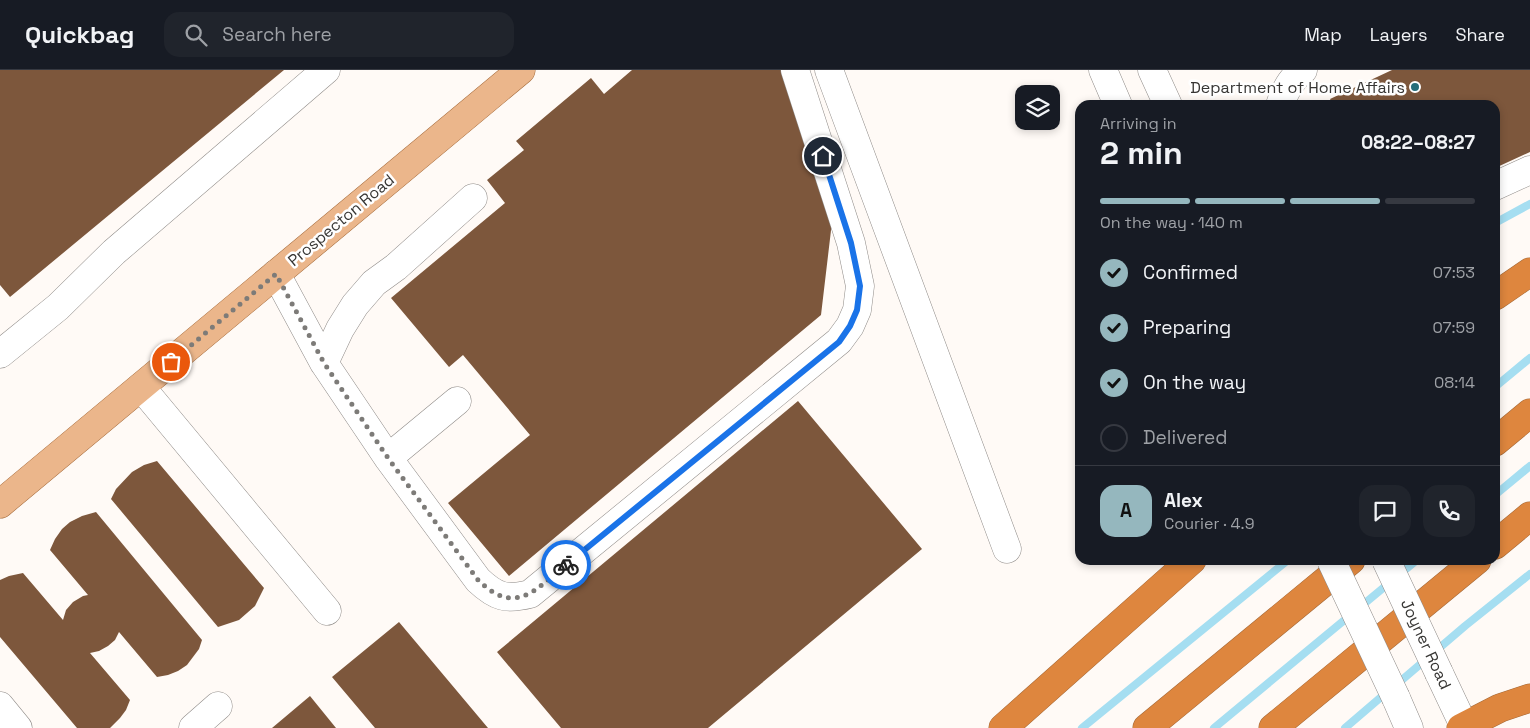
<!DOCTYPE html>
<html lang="en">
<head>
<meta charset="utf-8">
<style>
	:root { --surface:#171b24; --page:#20242c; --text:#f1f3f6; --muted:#9ea1a6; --line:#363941; --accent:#95b7be }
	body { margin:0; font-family:"Space Grotesk",sans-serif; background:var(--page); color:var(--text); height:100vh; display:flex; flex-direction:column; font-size:19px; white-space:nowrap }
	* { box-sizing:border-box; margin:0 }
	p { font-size:16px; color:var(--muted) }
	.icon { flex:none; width:28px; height:28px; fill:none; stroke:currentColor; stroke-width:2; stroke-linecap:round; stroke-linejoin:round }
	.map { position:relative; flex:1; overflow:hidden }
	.side { position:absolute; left:1075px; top:30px; width:425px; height:465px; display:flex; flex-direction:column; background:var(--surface); border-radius:15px; box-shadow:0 2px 8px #0003 }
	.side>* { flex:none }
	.controls { position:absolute; left:1015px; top:15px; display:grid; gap:10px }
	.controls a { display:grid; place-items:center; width:45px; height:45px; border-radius:10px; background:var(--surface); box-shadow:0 2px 8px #0003; font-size:25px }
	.pin { position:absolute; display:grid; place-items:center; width:42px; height:42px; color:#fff; margin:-21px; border:2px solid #fff; border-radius:50%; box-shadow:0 1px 5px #0007 }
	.courier { position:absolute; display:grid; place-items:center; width:50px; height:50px; margin:-25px; border:4px solid #1a73e8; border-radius:50%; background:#fff; color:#222; box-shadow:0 1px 6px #0007 }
	.summary em { font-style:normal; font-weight:700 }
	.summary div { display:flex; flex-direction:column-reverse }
	.summary { display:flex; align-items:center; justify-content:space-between; height:85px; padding:0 25px }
	h1 { font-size:32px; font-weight:700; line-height:38px }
	.bar { display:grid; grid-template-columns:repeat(4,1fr); gap:8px 5px; align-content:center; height:60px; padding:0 25px }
	.bar i { height:6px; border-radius:4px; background:var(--line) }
	.bar .on { background:var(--accent) }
	.bar p { grid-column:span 4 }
	.line { display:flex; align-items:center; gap:12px; padding:0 25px; border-top:1px solid var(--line) }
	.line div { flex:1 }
	.round { display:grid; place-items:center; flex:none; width:52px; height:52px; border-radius:15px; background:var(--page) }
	ol { padding:0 25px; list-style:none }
	li { display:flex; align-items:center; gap:15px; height:55px }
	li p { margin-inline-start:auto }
	li .icon { padding:5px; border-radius:50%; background:var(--accent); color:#111; stroke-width:4 }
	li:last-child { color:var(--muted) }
	li i { width:28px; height:28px; border:2px solid var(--line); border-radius:50% }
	header { display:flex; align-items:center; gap:30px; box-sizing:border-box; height:70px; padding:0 25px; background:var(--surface); border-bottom:1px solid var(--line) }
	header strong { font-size:24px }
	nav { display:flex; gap:28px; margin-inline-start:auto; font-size:18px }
	.search { width:350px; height:45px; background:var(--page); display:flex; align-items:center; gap:12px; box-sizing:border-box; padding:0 18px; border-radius:15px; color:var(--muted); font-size:19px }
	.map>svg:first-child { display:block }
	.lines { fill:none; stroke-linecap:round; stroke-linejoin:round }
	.stream { stroke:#a5def1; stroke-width:8 }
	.building { fill:#7d573c }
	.minor-casing { stroke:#8f8b88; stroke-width:29 }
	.major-casing { stroke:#a46a3a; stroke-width:29 }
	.highway-casing { stroke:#a46a3a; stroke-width:29 }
	.minor { stroke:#fff; stroke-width:28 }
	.major { stroke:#ebb68b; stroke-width:28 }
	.highway { stroke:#de863e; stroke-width:28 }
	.minor-bridge-casing { stroke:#8f8b88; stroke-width:29; stroke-linecap:butt }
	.minor-bridge { stroke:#fff; stroke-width:28 }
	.done { stroke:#7d7b78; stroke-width:5; stroke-dasharray:0 9 }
	.route { stroke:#1a73e8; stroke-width:6 }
	.poi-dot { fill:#256d79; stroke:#fff; stroke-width:2 }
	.labels { text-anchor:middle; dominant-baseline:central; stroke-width:5; stroke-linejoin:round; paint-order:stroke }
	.poi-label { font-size:16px; fill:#373634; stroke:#fff; text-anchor:end }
	.street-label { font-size:16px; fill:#373634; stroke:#fff }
</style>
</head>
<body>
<header>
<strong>Quickbag</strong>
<div class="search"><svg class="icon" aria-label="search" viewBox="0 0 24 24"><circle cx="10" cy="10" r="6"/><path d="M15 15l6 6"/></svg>Search here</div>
<nav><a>Map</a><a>Layers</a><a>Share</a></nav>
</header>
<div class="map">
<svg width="1530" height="658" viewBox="0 0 1530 658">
	<rect width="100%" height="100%" fill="#fffaf6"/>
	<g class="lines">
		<!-- stream -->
		<path class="stream" d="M 1495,153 L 1530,134
			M 1495,317 L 1530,288
			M 1495,425 L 1530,396
			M 1396,615 L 1465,556 L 1530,504
			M 1082,658 L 1288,490
			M 1214,658 L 1417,490
			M 1345,658 L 1387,622"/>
	</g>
	<!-- building -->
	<path class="building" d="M 0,0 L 284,0 L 10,227 L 0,215 Z
		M 632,0 L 781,0 L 832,152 L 821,245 L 509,506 L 448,433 L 530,365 L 463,285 L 449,297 L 391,228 L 505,133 L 487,110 L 524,80 L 516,71 L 591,8 L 604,24 Z
		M 1392,0 L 1530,0 L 1530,82 L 1495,98 L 1495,35 L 1333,35 L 1330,29 Z
		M 798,331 L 922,479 L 708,658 L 561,658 L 497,582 Z
		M 157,391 L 264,518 L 255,536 L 239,550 L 218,557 L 111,429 L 116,419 L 132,402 L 144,395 Z
		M 96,442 L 202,570 L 199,579 L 187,595 L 178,601 L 168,605 L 157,607 L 119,562 L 115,570 L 108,576 L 99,581 L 90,583 L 130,630 L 126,640 L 120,648 L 110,658 L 77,658 L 0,567 L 0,510 L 9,506 L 23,503 L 63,550 L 66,540 L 73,532 L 83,526 L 88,525 L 50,480 L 55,469 L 62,459 L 70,452 L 82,446 Z
		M 399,552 L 488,658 L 375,658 L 332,607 Z
		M 310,626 L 336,658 L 272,658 Z"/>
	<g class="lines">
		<!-- minor casing -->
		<g class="minor-casing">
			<path id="minor" d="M 829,0 L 1007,479
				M 1103,0 L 1118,35
				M 1152,0 L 1168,35
				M 1280,35 C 1285,20 1291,9 1303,0
				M 1495,116 L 1530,100
				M 276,204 L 324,293 L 388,388 L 478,510 C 496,527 506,530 530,524 L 839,271 L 850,256 L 857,240 L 860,216 L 851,173 L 795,0
				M 0,284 L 58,237 L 114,182 L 326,0
				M 324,293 L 340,259 L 355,235 L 374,213 L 396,197 L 473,128
				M 141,317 L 327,541
				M 388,388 L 457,331
				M 1439,603 L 1465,658
				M 1396,628 L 1409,658
				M 0,636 L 18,658
				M 193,658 L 218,636"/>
		</g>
		<!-- major casing -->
		<g class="major-casing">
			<path id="major" d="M 0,434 L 521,0"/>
		</g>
		<!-- highway casing -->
		<g class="highway-casing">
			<path id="highway" d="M 1495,226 L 1530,202
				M 1495,372 L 1530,343
				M 1495,475 L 1530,446
				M 1003,658 L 1192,490
				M 1147,658 L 1351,490
				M 1273,658 L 1477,490
				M 1461,658 L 1500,638 L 1530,628"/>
		</g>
		<!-- minor -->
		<use href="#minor" class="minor"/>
		<!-- major -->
		<use href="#major" class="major"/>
		<!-- highway -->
		<use href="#highway" class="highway"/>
		<!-- minor-bridge casing -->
		<g class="minor-bridge-casing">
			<path id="minor-bridge" d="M 1331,490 L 1396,628
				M 1386,490 L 1439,603"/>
		</g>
		<!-- minor-bridge -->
		<use href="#minor-bridge" class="minor-bridge"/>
	</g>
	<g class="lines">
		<!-- done -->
		<path class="done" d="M 171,292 L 276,204 L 324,293 L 388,388 L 478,510 C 515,546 534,521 566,495"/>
		<!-- route -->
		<path class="route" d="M 566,495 L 839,272 L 850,256 L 857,240 L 860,216 L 851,173 L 823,86"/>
	</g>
	<!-- markers -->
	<circle class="poi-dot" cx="1415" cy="17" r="5"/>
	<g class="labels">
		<!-- poi labels -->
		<g class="poi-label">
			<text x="1405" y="17">Department of Home Affairs</text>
		</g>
		<!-- street labels -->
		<g class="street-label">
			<text transform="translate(341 150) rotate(-40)">Prospecton Road</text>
			<text transform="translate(1426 574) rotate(65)">Joyner Road</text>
		</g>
	</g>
</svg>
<div class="controls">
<a><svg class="icon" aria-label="layers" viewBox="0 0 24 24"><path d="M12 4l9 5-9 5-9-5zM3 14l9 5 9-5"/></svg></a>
</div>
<div class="pin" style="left:171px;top:292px;background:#ea580c"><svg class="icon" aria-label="bag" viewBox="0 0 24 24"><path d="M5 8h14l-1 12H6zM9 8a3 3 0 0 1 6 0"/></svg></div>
<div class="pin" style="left:823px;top:86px;background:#1f2937"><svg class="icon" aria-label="home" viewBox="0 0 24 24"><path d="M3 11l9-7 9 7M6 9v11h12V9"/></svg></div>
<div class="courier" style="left:566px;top:495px"><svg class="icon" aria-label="bike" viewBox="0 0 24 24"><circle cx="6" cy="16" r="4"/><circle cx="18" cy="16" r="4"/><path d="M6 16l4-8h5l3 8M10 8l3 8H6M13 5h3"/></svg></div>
<section class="side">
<div class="summary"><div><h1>2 min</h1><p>Arriving in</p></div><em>08:22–08:27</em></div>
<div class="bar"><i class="on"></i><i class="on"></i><i class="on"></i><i></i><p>On the way · 140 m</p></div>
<ol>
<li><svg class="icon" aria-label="check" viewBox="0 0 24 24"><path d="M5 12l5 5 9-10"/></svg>Confirmed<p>07:53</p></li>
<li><svg class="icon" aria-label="check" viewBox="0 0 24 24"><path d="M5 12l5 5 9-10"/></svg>Preparing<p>07:59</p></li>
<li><svg class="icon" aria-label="check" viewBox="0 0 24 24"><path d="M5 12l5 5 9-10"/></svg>On the way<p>08:14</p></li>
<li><i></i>Delivered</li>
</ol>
<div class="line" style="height:90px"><b class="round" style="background:var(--accent);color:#111">A</b><div><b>Alex</b><p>Courier · 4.9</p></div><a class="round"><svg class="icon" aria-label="chat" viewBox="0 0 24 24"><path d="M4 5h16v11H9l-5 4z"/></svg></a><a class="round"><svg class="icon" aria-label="phone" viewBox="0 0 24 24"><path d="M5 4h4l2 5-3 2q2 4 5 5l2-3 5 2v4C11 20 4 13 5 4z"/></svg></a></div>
</section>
</div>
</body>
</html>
